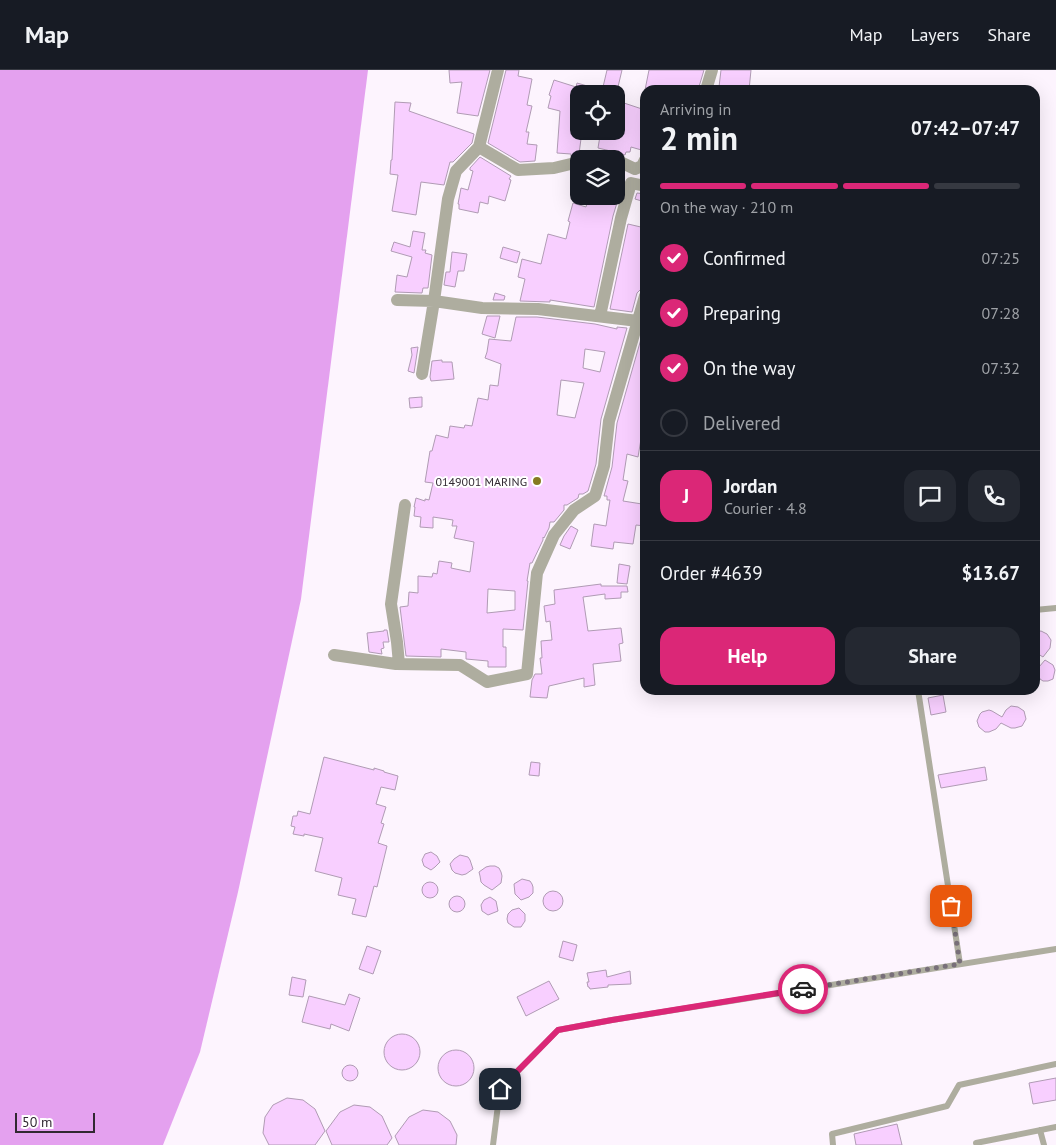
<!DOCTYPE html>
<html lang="en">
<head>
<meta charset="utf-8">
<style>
	:root { --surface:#171b24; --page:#242831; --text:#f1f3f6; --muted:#9ea1a6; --line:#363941; --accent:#db2777 }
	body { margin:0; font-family:"PT Sans",sans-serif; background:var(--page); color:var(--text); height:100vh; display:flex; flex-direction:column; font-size:19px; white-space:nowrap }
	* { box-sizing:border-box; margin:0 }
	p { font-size:16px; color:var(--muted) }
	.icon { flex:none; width:28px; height:28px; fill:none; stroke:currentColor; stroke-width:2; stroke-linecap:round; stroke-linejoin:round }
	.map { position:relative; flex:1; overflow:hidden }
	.panel { position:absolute; left:640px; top:15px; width:400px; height:610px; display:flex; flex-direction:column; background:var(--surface); border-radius:15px; box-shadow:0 5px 20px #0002 }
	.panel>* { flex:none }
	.fabs { position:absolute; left:570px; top:15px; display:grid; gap:10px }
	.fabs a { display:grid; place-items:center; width:55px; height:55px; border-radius:10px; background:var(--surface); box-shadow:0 5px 20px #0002; font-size:25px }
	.scale { position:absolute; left:15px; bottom:12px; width:80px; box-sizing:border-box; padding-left:5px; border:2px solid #312832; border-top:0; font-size:14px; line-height:18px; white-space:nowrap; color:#312832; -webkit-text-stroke:4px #fff; paint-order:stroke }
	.pin { position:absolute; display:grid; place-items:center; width:42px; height:42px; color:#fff; margin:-21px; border-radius:10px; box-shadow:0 2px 8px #0006 }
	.courier { position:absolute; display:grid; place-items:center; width:50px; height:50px; margin:-25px; border:4px solid #db2777; border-radius:50%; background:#fff; color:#222; box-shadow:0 1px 6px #0007 }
	.overview em { font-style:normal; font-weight:700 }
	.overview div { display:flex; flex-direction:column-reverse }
	.overview { display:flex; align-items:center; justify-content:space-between; height:85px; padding:0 20px }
	h1 { font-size:32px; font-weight:700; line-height:38px }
	.bar { display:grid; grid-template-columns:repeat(4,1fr); gap:8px 5px; align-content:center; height:60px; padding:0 20px }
	.bar i { height:6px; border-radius:4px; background:var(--line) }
	.bar .current { background:var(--accent) }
	.bar p { grid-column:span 4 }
	.line { display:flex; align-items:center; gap:12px; padding:0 20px; border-top:1px solid var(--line) }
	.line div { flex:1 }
	.round { display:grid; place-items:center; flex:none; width:52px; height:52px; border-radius:15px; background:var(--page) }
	ol { padding:0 20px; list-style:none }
	li { display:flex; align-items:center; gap:15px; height:55px }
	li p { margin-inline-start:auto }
	li .icon { padding:5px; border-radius:50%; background:var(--accent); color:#fff; stroke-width:4 }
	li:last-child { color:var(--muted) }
	li i { width:28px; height:28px; border:2px solid var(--line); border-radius:50% }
	.button { display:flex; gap:10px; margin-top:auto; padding:10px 20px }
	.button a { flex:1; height:58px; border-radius:15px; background:var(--accent); color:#fff; font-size:20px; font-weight:700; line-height:58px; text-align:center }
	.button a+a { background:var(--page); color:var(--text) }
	header { display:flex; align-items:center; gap:30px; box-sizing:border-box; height:70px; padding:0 25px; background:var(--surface); border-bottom:1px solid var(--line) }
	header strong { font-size:24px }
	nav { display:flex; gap:28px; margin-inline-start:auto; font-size:18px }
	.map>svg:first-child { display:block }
	.water { fill:#e4a1ef }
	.building { fill:#f8cfff; stroke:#b09bb4; fill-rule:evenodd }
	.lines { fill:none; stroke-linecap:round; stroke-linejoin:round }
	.lane { stroke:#aead9f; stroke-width:6 }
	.street { stroke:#aead9f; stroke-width:12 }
	.done { stroke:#786f79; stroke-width:5; stroke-dasharray:0 9 }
	.route { stroke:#db2777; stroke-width:6 }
	.poi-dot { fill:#867b21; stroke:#fff; stroke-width:2 }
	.labels { text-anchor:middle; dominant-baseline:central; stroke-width:4; stroke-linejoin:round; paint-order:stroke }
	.poi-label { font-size:12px; fill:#312832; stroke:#fff; text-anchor:end }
</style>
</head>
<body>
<header>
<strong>Map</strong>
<nav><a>Map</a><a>Layers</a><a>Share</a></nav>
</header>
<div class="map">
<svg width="1056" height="1075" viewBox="0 0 1056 1075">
	<rect width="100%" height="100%" fill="#fdf4fe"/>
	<!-- water -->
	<path class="water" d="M 0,0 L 368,0 L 301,529 L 238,822 L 200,982 L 163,1075 L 0,1075 Z"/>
	<!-- building -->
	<path class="building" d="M 449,0 L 490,0 L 478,46 L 457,43 L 462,12 L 450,13 Z
		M 506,0 L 519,0 L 518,6 L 532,9 L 527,35 L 532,36 L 526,62 L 529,62 L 527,74 L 537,75 L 535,91 L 520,92 L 488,73 Z
		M 607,0 L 622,0 L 617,21 L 603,17 Z
		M 649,0 L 704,0 L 698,20 L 645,20 Z
		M 721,0 L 751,0 L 749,20 L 714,20 L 716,16 L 719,17 Z
		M 554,10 L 576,17 L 577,13 L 608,22 L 607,24 L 579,24 L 579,61 L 582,61 L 579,84 L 571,86 L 571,84 L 557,83 L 560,41 L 548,38 L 551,26 L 549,25 Z
		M 395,32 L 411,33 L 409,41 L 474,64 L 472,73 L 453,92 L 450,92 L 444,115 L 421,112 L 416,145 L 392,141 L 398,105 L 390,104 L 391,90 L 392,90 Z
		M 621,32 L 645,40 L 645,81 L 631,77 L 630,82 L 626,82 L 625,85 L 619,83 L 598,78 L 600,66 L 609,69 L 611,61 L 616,61 L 616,42 L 618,42 Z
		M 480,87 L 511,106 L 509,109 L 511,110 L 505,131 L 489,126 L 488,134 L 480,132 L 478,143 L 459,139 L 459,134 L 458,134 L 461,118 L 468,120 L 473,101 L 470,100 L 470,98 Z
		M 637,123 L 645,124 L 645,132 L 635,129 Z
		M 589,126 L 619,126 L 613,146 L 594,237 L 550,230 L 550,232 L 520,231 L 525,209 L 518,207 L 522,189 L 541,194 L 548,164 L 566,169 L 570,152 L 568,151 L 573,133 L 586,137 Z
		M 628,154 L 645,158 L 645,214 L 644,218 L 640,220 L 637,223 L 632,242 L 610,239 Z
		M 413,161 L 425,163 L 422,180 L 426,180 L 425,183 L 432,185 L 428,218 L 423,218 L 422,223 L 395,222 L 397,205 L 407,207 L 412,187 L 391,181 L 394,172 L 410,177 Z
		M 503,177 L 520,182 L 517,193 L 500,188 Z
		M 452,182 L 467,184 L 464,201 L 458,201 L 455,217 L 444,215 L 446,202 L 450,202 Z
		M 495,223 L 505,226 L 504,230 L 493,230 Z
		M 487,246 L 500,246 L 495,268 L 482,264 Z
		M 516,247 L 537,247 L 595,254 L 617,259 L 617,257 L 627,258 L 601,349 L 596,394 L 588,421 L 583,424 L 579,424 L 578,428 L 567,435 L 564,435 L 564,440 L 554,452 L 550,452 L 549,458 L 544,468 L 543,467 L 543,470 L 532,493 L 530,493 L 527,511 L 528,511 L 523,560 L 503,559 L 503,577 L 506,577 L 506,597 L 488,597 L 488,591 L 466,589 L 466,582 L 441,579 L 441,587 L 406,586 L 400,537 L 408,536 L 409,522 L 418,523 L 418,506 L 432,507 L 433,503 L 437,504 L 439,491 L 452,493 L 451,498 L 470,502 L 474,472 L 454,468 L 457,456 L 452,456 L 453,450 L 433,447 L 433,458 L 420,457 L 421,447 L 414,446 L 415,437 L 414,437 L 416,428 L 425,431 L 425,429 L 429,430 L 433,413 L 425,412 L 430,381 L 432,381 L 436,365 L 448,368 L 450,356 L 464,358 L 465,355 L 472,356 L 478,328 L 488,330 L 490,315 L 498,316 L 501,294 L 485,288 L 487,282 L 489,269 L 511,271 ZM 585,279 L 605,282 L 600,302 L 583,298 ZM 561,310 L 584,313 L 575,348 L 557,345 ZM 488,519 L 515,521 L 515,540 L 487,543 Z
		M 645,255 L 645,345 L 638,387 L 627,384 L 623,410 L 628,411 L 623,431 L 642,434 L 641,440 L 645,440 L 645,456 L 636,455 L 633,474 L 614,472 L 613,479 L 591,476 L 594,454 L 606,456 L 610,430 L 607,430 L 607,426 L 604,426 L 612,397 L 617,353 Z
		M 418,277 L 414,303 L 408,301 L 412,285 L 411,278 Z
		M 442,290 L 442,292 L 452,292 L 454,309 L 431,311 L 430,307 L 432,291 Z
		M 422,327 L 422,337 L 410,338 L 409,328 Z
		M 571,456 L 578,460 L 570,479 L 560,475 L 564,466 Z
		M 619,494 L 630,496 L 627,514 L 617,513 Z
		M 601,514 L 601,516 L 627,516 L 628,522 L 621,522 L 621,528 L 605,529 L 605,524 L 583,527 L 588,561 L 621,558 L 623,573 L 619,574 L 621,591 L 593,594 L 595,615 L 584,617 L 584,608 L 549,616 L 547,628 L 530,627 L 532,610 L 535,604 L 542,604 L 540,588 L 542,588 L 541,571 L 552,570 L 550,551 L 546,552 L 544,536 L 555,534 L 554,520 Z
		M 384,560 L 387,560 L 389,572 L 383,572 L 384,578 L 381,579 L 382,584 L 369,582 L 367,563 L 384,561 Z
		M 1041,561 L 1047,564 L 1051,570 L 1050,578 L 1043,587 L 1035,582 L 1035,562 Z
		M 1045,590 L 1053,595 L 1055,600 L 1053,609 L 1048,611 L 1043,611 L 1040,609 L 1037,603 L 1039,597 Z
		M 943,625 L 946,642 L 931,645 L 928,628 Z
		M 1011,636 L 1018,637 L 1024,641 L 1026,649 L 1022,656 L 1015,658 L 1011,658 L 1001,653 L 996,659 L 989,662 L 985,662 L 979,657 L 977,651 L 980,644 L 982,642 L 989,640 L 992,641 L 1002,647 L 1006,640 Z
		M 324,687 L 374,700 L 374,698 L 384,701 L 384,702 L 398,706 L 395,720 L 381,717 L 376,734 L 386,737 L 381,753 L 384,754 L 378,773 L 387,776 L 377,817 L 374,816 L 366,847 L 352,844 L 356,829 L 338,825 L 342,808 L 315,801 L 323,768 L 304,764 L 304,766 L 293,764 L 295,757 L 291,756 L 293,746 L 297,746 L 298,741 L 310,744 Z
		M 531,692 L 540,693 L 539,706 L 529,705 Z
		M 985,697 L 987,710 L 941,718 L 938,705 Z
		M 431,782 L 437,786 L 440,792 L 435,797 L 431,800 L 424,796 L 422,790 L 425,784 Z
		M 460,785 L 468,787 L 470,790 L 473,799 L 466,804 L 462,805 L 455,803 L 452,800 L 450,794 L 454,789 Z
		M 490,796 L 495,796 L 499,798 L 501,802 L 502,806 L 501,813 L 492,820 L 484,815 L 481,812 L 480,806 L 479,802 L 486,797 Z
		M 522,809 L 530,811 L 532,814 L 533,817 L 533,823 L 529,827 L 521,830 L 515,824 L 514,814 Z
		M422 820a8 8 0 1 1 16 0a8 8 0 1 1-16 0Z
		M543 831a10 10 0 1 1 20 0a10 10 0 1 1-20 0Z
		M449 834a8 8 0 1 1 16 0a8 8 0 1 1-16 0Z
		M 490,827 L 496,831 L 498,841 L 488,845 L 482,841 L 481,835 L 484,830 Z
		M 519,838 L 525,844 L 525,851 L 521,857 L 514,857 L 508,853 L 507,849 L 508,844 L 512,840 Z
		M 563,871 L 577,875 L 573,891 L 559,887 Z
		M 367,876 L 381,881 L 373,904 L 359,899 Z
		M 606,900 L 607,907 L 630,901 L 631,914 L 608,915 L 608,917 L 590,919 L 589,917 L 588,917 L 587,912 L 589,912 L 587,903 Z
		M 292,907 L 306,910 L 303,927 L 289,925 Z
		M 549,911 L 559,929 L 526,946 L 517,927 Z
		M 349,924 L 360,928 L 349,961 L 331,954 L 330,959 L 302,952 L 309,926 L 345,935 Z
		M384 982a18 18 0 1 1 36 0a18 18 0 1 1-36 0Z
		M438 998a18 18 0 1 1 36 0a18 18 0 1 1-36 0Z
		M342 1003a8 8 0 1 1 16 0a8 8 0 1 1-16 0Z
		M 1056,1008 L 1056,1030 L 1033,1034 L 1029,1013 Z
		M 287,1028 L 303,1030 L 315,1039 L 325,1061 L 315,1075 L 269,1075 L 263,1063 L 265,1047 L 273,1035 Z
		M 354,1035 L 370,1037 L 382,1046 L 392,1068 L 387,1075 L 332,1075 L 326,1061 L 340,1042 Z
		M 423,1040 L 438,1042 L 450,1051 L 457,1065 L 456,1075 L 399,1075 L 395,1066 L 409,1047 Z
		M 897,1054 L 902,1075 L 856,1075 L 854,1064 Z"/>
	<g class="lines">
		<!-- lane -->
		<path class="lane" d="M 1035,540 L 1056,538
			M 918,620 L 960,894
			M 1040,1060 L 1044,1075
			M 976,1073 L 1056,1057
			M 493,1075 L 500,1019 L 558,960 L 612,950 L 1056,879
			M 833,1075 L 832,1064 L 947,1036 L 959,1015 L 1056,994"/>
		<!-- street -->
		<path class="street" d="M 706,20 L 712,0
			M 479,77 L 518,100 L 554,98 L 579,92
			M 591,89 L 597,88 L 608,89
			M 616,90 L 635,99 L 642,96 L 645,90
			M 397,230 L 434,231 L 482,238 L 538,239 L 638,251
			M 600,246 L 621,148 L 631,113 L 645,116
			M 422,304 L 434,231 L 448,129 L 456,101 L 479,77 L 498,0
			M 334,585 L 396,594 L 460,595 L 487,612 L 527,604 L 537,503 L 554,465 L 574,440 L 595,426 L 604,396 L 609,351 L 645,226
			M 399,594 L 397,572 L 391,534 L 405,435"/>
	</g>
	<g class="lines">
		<!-- done -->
		<path class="done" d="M 803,919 L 960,894 L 951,836"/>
		<!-- route -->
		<path class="route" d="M 500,1019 L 558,960 L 612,950 L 803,919"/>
	</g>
	<!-- markers -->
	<circle class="poi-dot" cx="537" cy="411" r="5"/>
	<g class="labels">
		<!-- poi labels -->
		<g class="poi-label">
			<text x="527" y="411">0149001 MARING</text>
		</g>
	</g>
</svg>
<div class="fabs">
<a><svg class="icon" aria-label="locate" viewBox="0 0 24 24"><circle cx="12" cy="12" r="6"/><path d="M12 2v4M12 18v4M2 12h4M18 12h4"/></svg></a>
<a><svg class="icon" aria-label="layers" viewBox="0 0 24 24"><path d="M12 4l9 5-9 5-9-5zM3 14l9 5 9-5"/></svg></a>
</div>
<div class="scale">50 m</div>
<div class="pin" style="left:951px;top:836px;background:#ea580c"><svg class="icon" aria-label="bag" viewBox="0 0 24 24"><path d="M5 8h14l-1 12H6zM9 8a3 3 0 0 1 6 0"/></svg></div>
<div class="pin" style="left:500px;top:1019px;background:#1f2937"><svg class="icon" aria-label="home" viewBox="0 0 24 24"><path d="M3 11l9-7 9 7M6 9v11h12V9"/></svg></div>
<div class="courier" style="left:803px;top:919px"><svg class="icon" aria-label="car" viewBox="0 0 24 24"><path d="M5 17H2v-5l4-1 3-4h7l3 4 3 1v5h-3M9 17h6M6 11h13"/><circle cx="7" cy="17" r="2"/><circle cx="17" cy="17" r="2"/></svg></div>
<section class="panel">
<div class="overview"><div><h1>2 min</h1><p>Arriving in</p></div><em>07:42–07:47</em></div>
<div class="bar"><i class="current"></i><i class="current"></i><i class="current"></i><i></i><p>On the way · 210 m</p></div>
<ol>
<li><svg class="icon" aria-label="check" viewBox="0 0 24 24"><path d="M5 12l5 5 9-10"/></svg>Confirmed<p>07:25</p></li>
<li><svg class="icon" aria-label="check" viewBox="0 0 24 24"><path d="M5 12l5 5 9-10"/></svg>Preparing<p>07:28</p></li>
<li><svg class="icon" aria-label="check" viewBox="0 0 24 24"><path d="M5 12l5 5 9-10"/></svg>On the way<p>07:32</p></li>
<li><i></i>Delivered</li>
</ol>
<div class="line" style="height:90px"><b class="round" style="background:var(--accent);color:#fff">J</b><div><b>Jordan</b><p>Courier · 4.8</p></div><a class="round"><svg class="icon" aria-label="chat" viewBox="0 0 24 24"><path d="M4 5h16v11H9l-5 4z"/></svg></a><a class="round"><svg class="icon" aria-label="phone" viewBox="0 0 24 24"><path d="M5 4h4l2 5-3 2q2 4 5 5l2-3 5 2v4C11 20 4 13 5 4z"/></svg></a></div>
<div class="line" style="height:65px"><div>Order #4639</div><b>$13.67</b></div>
<div class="button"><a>Help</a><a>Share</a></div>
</section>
</div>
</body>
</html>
